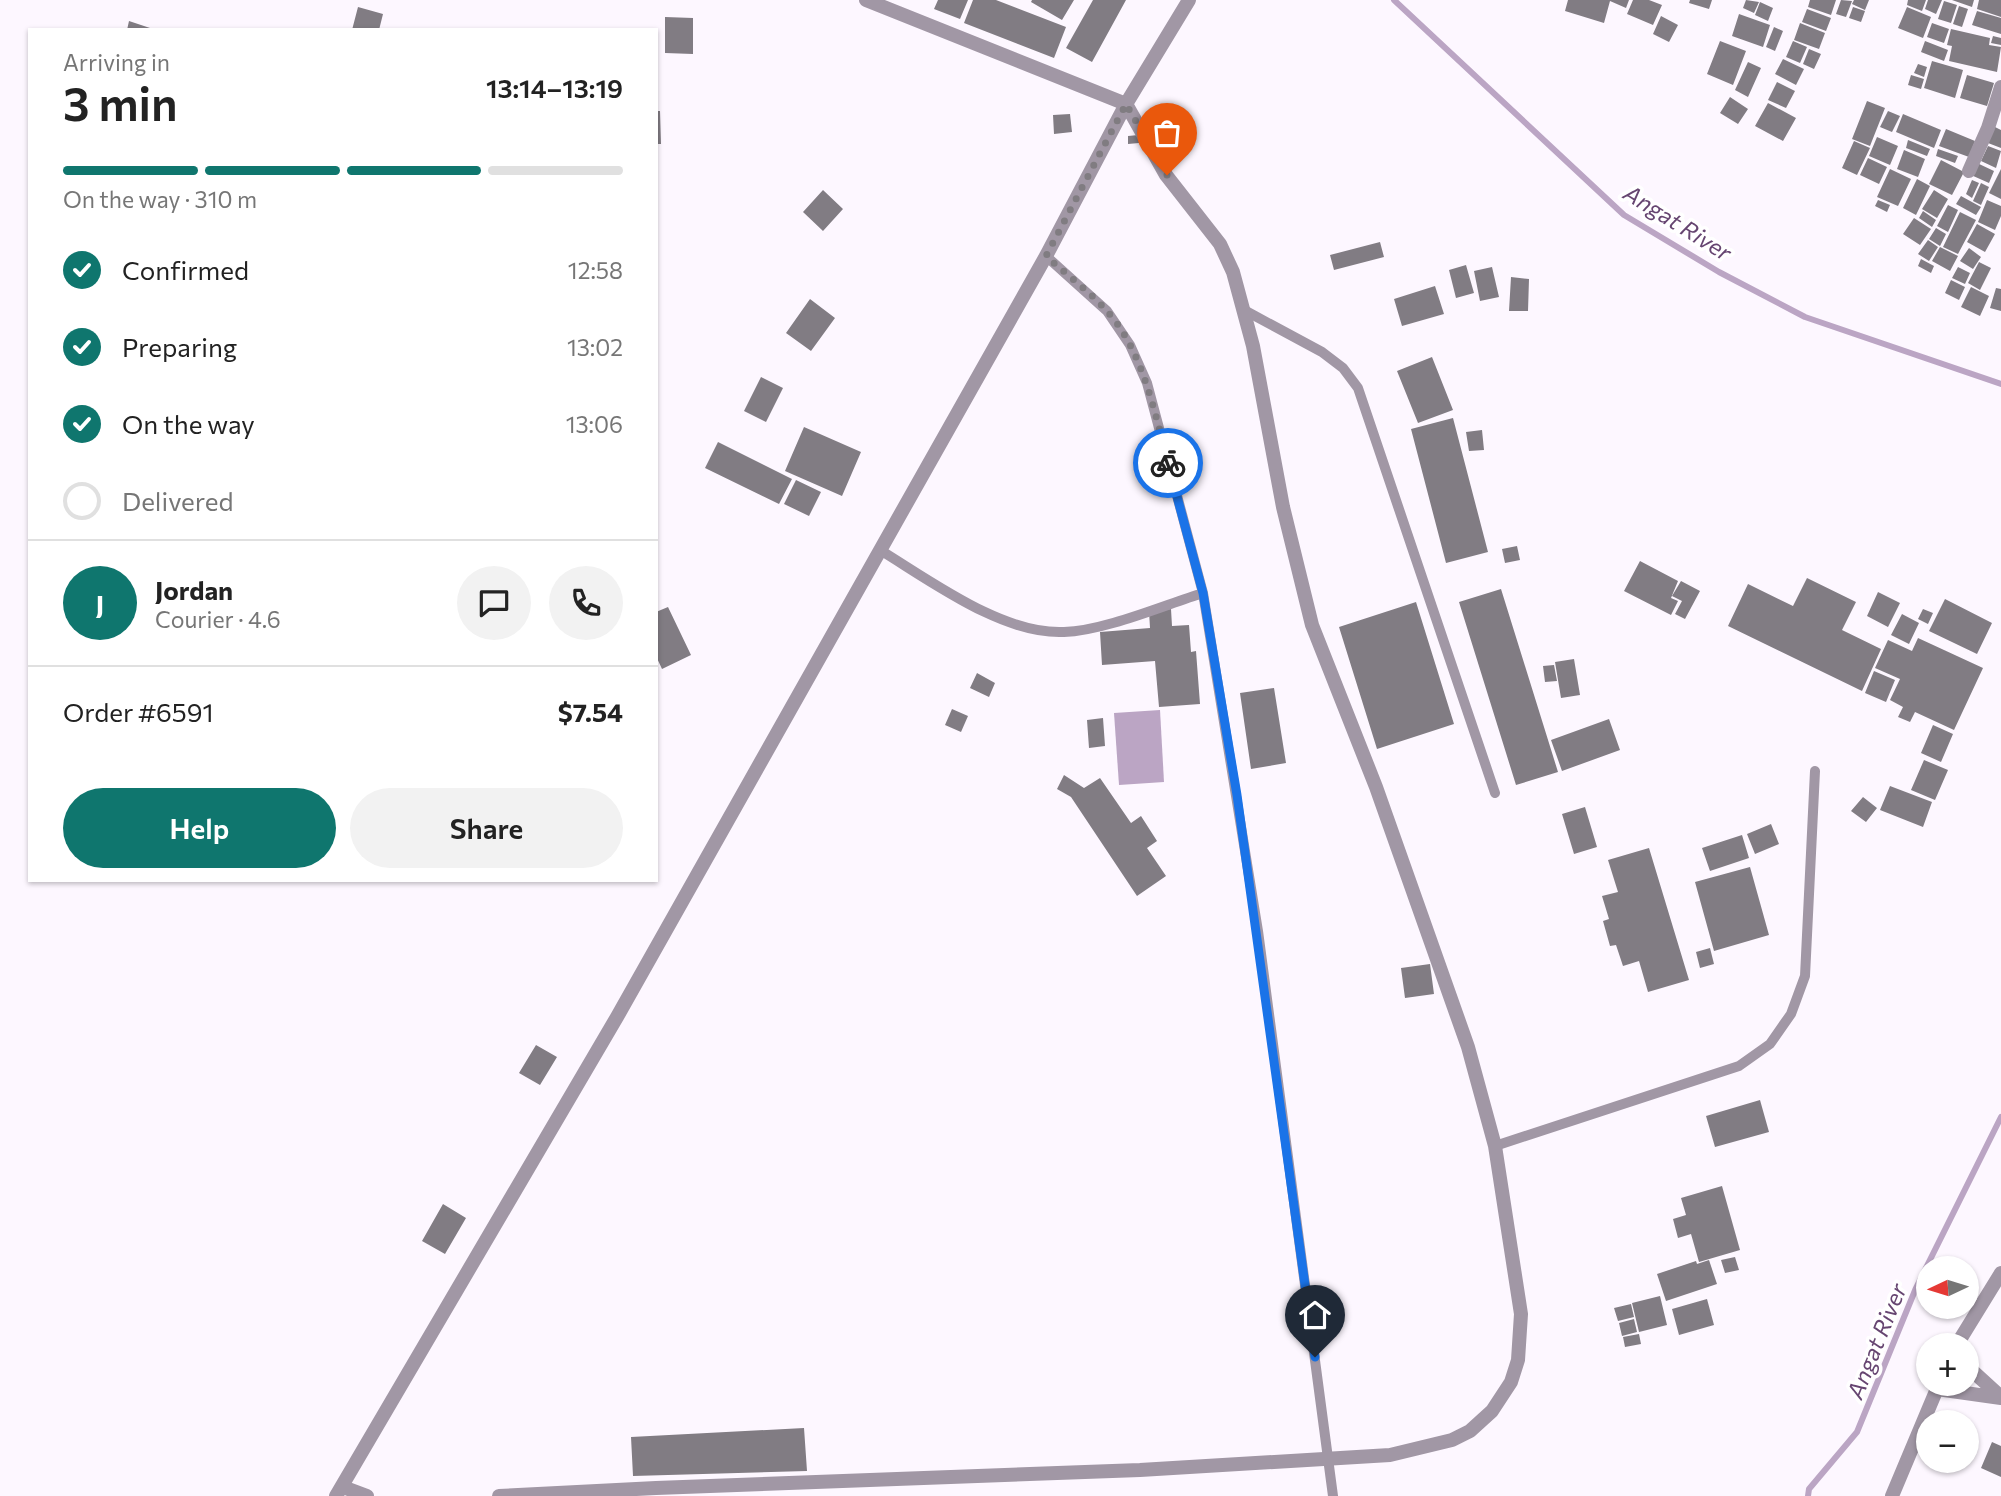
<!DOCTYPE html>
<html lang="en">
<head>
<meta charset="utf-8">
<style>
	:root { --surface:#fff; --page:#f2f2f2; --text:#222; --muted:#767676; --line:#e0e0e0; --accent:#0f766e }
	body { margin:0; font-family:Commissioner,sans-serif; background:var(--page); color:var(--text); height:100vh; display:flex; flex-direction:column; font-size:26px; white-space:nowrap }
	* { box-sizing:border-box; margin:0 }
	p { font-size:23px; color:var(--muted) }
	.icon { flex:none; width:38px; height:38px; fill:none; stroke:currentColor; stroke-width:2; stroke-linecap:round; stroke-linejoin:round }
	.map { position:relative; flex:1; overflow:hidden }
	.side { position:absolute; left:28px; top:28px; width:630px; height:854px; display:flex; flex-direction:column; background:var(--surface); border-radius:0px; box-shadow:0 2px 5px #0004 }
	.side>* { flex:none }
	.needle { width:46px; rotate:266deg }
	.controls { position:absolute; left:1916px; top:1256px; display:grid; gap:14px }
	.controls a { display:grid; place-items:center; width:63px; height:63px; border-radius:50%; background:var(--surface); box-shadow:0 2px 5px #0004; font-size:35px }
	.pin { position:absolute; display:grid; place-items:center; width:60px; height:60px; color:#fff; margin:-72px -30px; border-radius:50% 50% 50% 0; rotate:-45deg; box-shadow:0 0 7px #0007 }
	.pin .icon { rotate:45deg }
	.courier { position:absolute; display:grid; place-items:center; width:70px; height:70px; margin:-35px; border:5px solid #1a73e8; border-radius:50%; background:#fff; color:#222; box-shadow:0 2px 9px #0007 }
	.overview em { font-style:normal; font-weight:600 }
	.overview div { display:flex; flex-direction:column-reverse }
	.overview { display:flex; align-items:center; justify-content:space-between; height:119px; padding:0 35px }
	h1 { font-size:46px; font-weight:600; line-height:52px }
	.bar { display:grid; grid-template-columns:repeat(4,1fr); gap:10px 7px; align-content:center; height:84px; padding:0 35px }
	.bar i { height:9px; border-radius:5px; background:var(--line) }
	.bar .selected { background:var(--accent) }
	.bar p { grid-column:span 4 }
	.line { display:flex; align-items:center; gap:18px; padding:0 35px; border-top:2px solid var(--line) }
	.line div { flex:1 }
	.round { display:grid; place-items:center; flex:none; width:74px; height:74px; border-radius:37px; background:var(--page) }
	ol { padding:0 35px; list-style:none }
	li { display:flex; align-items:center; gap:21px; height:77px }
	li p { margin-inline-start:auto }
	li .icon { padding:7px; border-radius:50%; background:var(--accent); color:#fff; stroke-width:4 }
	li:last-child { color:var(--muted) }
	li i { width:38px; height:38px; border:4px solid var(--line); border-radius:50% }
	.cta { display:flex; gap:14px; margin-top:auto; padding:14px 35px }
	.cta a { flex:1; height:80px; border-radius:42px; background:var(--accent); color:#fff; font-size:28px; font-weight:600; line-height:80px; text-align:center }
	.cta a+a { background:var(--page); color:var(--text) }
	.map>svg:first-child { display:block }
	.water { fill:#bba5c4 }
	.lines { fill:none; stroke-linecap:round; stroke-linejoin:round }
	.stream { stroke:#bba5c4; stroke-width:6 }
	.building { fill:#817c83 }
	.service { stroke:#a197a5; stroke-width:10 }
	.minor { stroke:#a197a5; stroke-width:14 }
	.tertiary { stroke:#a197a5; stroke-width:14 }
	.done { stroke:#807c81; stroke-width:7; stroke-dasharray:0 12.6 }
	.route { stroke:#1a73e8; stroke-width:9 }
	.labels { text-anchor:middle; dominant-baseline:central; stroke-width:7; stroke-linejoin:round; paint-order:stroke }
	.water-label { font-size:23px; font-style:italic; fill:#664571; stroke:#fff }
</style>
</head>
<body>
<div class="map">
<svg width="2001" height="1496" viewBox="0 0 2001 1496">
	<rect width="100%" height="100%" fill="#fdf7ff"/>
	<!-- water -->
	<path class="water" d="M 1160,710 L 1164,782 L 1119,785 L 1114,713 Z"/>
	<g class="lines">
		<!-- stream -->
		<path class="stream" d="M 1394,0 L 1624,215 L 1719,272 L 1805,317 L 2001,384
			M 1808,1496 L 1809,1489 L 1857,1432 L 1916,1288 L 2001,1117"/>
	</g>
	<!-- building -->
	<path class="building" d="M 938,0 L 968,0 L 960,19 L 934,9 Z
		M 973,0 L 996,0 L 1066,27 L 1054,58 L 964,23 Z
		M 1032,0 L 1074,0 L 1062,20 L 1031,2 Z
		M 1093,0 L 1126,0 L 1092,62 L 1066,48 Z
		M 1568,0 L 1629,0 L 1626,8 L 1610,1 L 1604,23 L 1565,11 Z
		M 1633,0 L 1649,0 L 1662,5 L 1653,25 L 1627,14 Z
		M 1690,0 L 1712,0 L 1709,9 L 1689,3 Z
		M 1746,0 L 1759,2 L 1754,13 L 1743,8 Z
		M 1810,0 L 1836,0 L 1831,15 L 1808,7 Z
		M 1841,0 L 1852,1 L 1846,17 L 1836,14 Z
		M 1854,0 L 1869,0 L 1865,10 L 1852,4 Z
		M 1908,0 L 1926,0 L 1922,11 L 1907,5 Z
		M 1928,0 L 1942,0 L 1936,14 L 1925,9 Z
		M 1952,0 L 1974,0 L 1972,7 Z
		M 1979,0 L 2001,0 L 2001,17 L 1977,9 Z
		M 1944,1 L 1957,5 L 1951,23 L 1938,19 Z
		M 1760,2 L 1773,8 L 1768,21 L 1755,15 Z
		M 1959,6 L 1968,9 L 1962,27 L 1953,24 Z
		M 358,7 L 383,14 L 379,30 L 352,30 Z
		M 1853,7 L 1865,11 L 1861,22 L 1849,18 Z
		M 1907,7 L 1931,17 L 1923,38 L 1898,28 Z
		M 1807,9 L 1831,18 L 1826,31 L 1802,22 Z
		M 1977,11 L 2001,18 L 2001,34 L 1972,25 Z
		M 1739,14 L 1770,25 L 1763,47 L 1732,36 Z
		M 1661,16 L 1678,25 L 1669,42 L 1653,34 Z
		M 665,17 L 693,18 L 693,54 L 665,53 Z
		M 129,21 L 153,29 L 153,30 L 127,30 Z
		M 1800,23 L 1825,33 L 1819,49 L 1794,40 Z
		M 1932,23 L 1949,29 L 1944,43 L 1927,37 Z
		M 1774,27 L 1783,31 L 1775,51 L 1766,47 Z
		M 1951,29 L 1990,38 L 1989,45 L 2001,47 L 1997,72 L 1949,61 L 1952,46 L 1947,45 Z
		M 1993,36 L 2001,38 L 2001,45 L 1991,43 Z
		M 1720,41 L 1746,51 L 1733,85 L 1707,74 Z
		M 1793,41 L 1807,47 L 1800,63 L 1786,57 Z
		M 1925,41 L 1948,50 L 1944,61 L 1921,52 Z
		M 1809,49 L 1821,54 L 1814,69 L 1803,64 Z
		M 1783,59 L 1804,69 L 1796,85 L 1775,74 Z
		M 1932,61 L 1963,70 L 1955,98 L 1924,88 Z
		M 1748,62 L 1761,68 L 1748,97 L 1735,90 Z
		M 1918,64 L 1927,67 L 1924,77 L 1914,73 Z
		M 1911,75 L 1924,79 L 1921,89 L 1908,85 Z
		M 1967,75 L 1994,83 L 1987,106 L 1960,98 Z
		M 1777,82 L 1795,91 L 1786,108 L 1768,100 Z
		M 1730,97 L 1748,109 L 1738,124 L 1720,113 Z
		M 1867,101 L 1885,108 L 1870,146 L 1852,139 Z
		M 1768,103 L 1796,118 L 1783,141 L 1755,126 Z
		M 656,111 L 660,111 L 661,144 L 656,144 Z
		M 1888,111 L 1900,116 L 1892,132 L 1880,127 Z
		M 1070,114 L 1072,132 L 1054,134 L 1053,115 Z
		M 1903,114 L 1941,130 L 1934,148 L 1896,132 Z
		M 1995,127 L 2001,130 L 2001,148 L 1988,143 Z
		M 1946,129 L 1975,141 L 1969,157 L 1939,146 Z
		M 1149,134 L 1150,142 L 1128,144 L 1128,136 Z
		M 1877,137 L 1898,146 L 1890,165 L 1869,156 Z
		M 1908,140 L 1930,149 L 1927,156 L 1906,148 Z
		M 1854,141 L 1870,148 L 1857,175 L 1842,168 Z
		M 1988,146 L 2001,151 L 1996,168 L 1981,161 Z
		M 1938,149 L 1958,156 L 1955,163 L 1936,156 Z
		M 1904,150 L 1925,159 L 1918,177 L 1897,169 Z
		M 1868,158 L 1887,167 L 1879,184 L 1860,175 Z
		M 1941,160 L 1964,172 L 1952,195 L 1929,184 Z
		M 1977,163 L 1994,171 L 1989,183 L 1971,175 Z
		M 1890,169 L 1911,179 L 1898,206 L 1877,197 Z
		M 2001,169 L 2001,199 L 1989,193 Z
		M 1917,179 L 1930,186 L 1916,215 L 1903,208 Z
		M 1972,180 L 1979,183 L 1972,198 L 1966,194 Z
		M 1981,183 L 1989,187 L 1981,205 L 1973,201 Z
		M 823,190 L 843,209 L 823,231 L 803,212 Z
		M 1934,190 L 1948,199 L 1937,218 L 1922,209 Z
		M 1961,196 L 1981,207 L 1976,215 L 1956,204 Z
		M 1878,200 L 1890,205 L 1887,212 L 1875,206 Z
		M 1987,200 L 2001,206 L 2001,216 L 1995,230 L 1978,222 Z
		M 1948,205 L 1958,210 L 1948,232 L 1937,226 Z
		M 1923,211 L 1936,220 L 1932,227 L 1919,218 Z
		M 1960,212 L 1976,220 L 1958,254 L 1943,247 Z
		M 1914,218 L 1931,229 L 1920,245 L 1903,234 Z
		M 1977,224 L 1995,234 L 1985,252 L 1967,242 Z
		M 1936,228 L 1946,234 L 1940,246 L 1929,239 Z
		M 1928,240 L 1938,247 L 1929,261 L 1918,254 Z
		M 1380,242 L 1384,257 L 1334,270 L 1330,255 Z
		M 1940,247 L 1958,256 L 1950,271 L 1932,261 Z
		M 1969,248 L 1981,257 L 1973,269 L 1960,261 Z
		M 1921,259 L 1934,266 L 1931,273 L 1918,266 Z
		M 1979,262 L 1991,268 L 1980,290 L 1968,283 Z
		M 1466,265 L 1474,293 L 1456,298 L 1449,270 Z
		M 1492,267 L 1499,297 L 1480,301 L 1474,271 Z
		M 1958,267 L 1970,273 L 1965,284 L 1952,278 Z
		M 1511,277 L 1529,279 L 1528,311 L 1509,311 Z
		M 1951,280 L 1965,287 L 1959,300 L 1945,293 Z
		M 1435,286 L 1444,314 L 1402,326 L 1394,299 Z
		M 1971,287 L 1989,296 L 1980,316 L 1961,307 Z
		M 1996,288 L 2001,289 L 2001,311 L 1990,308 Z
		M 810,299 L 835,318 L 811,351 L 786,333 Z
		M 1432,357 L 1453,410 L 1418,423 L 1397,371 Z
		M 761,377 L 783,388 L 766,422 L 744,411 Z
		M 1453,418 L 1488,552 L 1446,563 L 1411,429 Z
		M 804,427 L 861,452 L 842,496 L 785,471 Z
		M 1482,430 L 1484,450 L 1469,451 L 1466,432 Z
		M 718,442 L 792,479 L 779,504 L 705,468 Z
		M 796,480 L 821,492 L 809,516 L 784,504 Z
		M 1517,546 L 1520,560 L 1505,563 L 1502,549 Z
		M 1640,561 L 1678,581 L 1671,598 L 1678,601 L 1671,615 L 1624,591 Z
		M 1807,578 L 1856,602 L 1842,630 L 1881,649 L 1862,691 L 1728,626 L 1748,584 L 1793,606 Z
		M 1681,581 L 1700,591 L 1685,619 L 1675,614 L 1682,601 L 1672,596 Z
		M 1501,589 L 1558,772 L 1516,785 L 1459,602 Z
		M 1878,592 L 1900,603 L 1888,627 L 1867,616 Z
		M 1945,599 L 1992,623 L 1977,654 L 1929,631 Z
		M 1416,602 L 1454,724 L 1377,749 L 1339,627 Z
		M 668,607 L 691,655 L 662,669 L 656,656 L 656,612 Z
		M 1171,609 L 1172,626 L 1189,625 L 1191,652 L 1196,651 L 1200,704 L 1159,707 L 1155,661 L 1102,665 L 1100,632 L 1150,628 L 1149,611 Z
		M 1923,609 L 1933,613 L 1928,624 L 1918,619 Z
		M 1902,614 L 1919,623 L 1909,644 L 1891,635 Z
		M 1918,638 L 1983,668 L 1954,730 L 1915,712 L 1910,722 L 1898,717 L 1903,707 L 1890,700 L 1900,679 L 1875,668 L 1888,640 L 1912,651 Z
		M 1574,659 L 1580,695 L 1561,698 L 1555,662 Z
		M 1554,665 L 1557,681 L 1545,682 L 1543,666 Z
		M 1874,671 L 1895,680 L 1886,702 L 1865,693 Z
		M 977,673 L 995,683 L 989,697 L 970,688 Z
		M 1274,688 L 1286,763 L 1251,769 L 1240,693 Z
		M 952,709 L 968,716 L 961,732 L 945,725 Z
		M 1103,718 L 1105,746 L 1089,748 L 1087,720 Z
		M 1609,719 L 1620,750 L 1562,771 L 1551,740 Z
		M 1933,725 L 1953,734 L 1941,762 L 1921,753 Z
		M 1924,760 L 1948,770 L 1935,800 L 1911,790 Z
		M 1064,775 L 1084,788 L 1100,778 L 1131,823 L 1141,816 L 1157,841 L 1147,848 L 1166,876 L 1137,896 L 1071,797 L 1057,789 Z
		M 1890,786 L 1932,802 L 1923,827 L 1880,810 Z
		M 1863,797 L 1877,808 L 1866,822 L 1851,811 Z
		M 1585,807 L 1597,847 L 1574,854 L 1562,814 Z
		M 1771,824 L 1779,844 L 1755,854 L 1747,834 Z
		M 1742,835 L 1749,858 L 1710,871 L 1702,848 Z
		M 1649,848 L 1689,980 L 1648,992 L 1639,961 L 1623,966 L 1616,945 L 1610,946 L 1603,921 L 1609,919 L 1602,896 L 1618,892 L 1608,860 Z
		M 1750,867 L 1769,935 L 1714,951 L 1695,882 Z
		M 1710,948 L 1714,964 L 1700,968 L 1696,952 Z
		M 1430,964 L 1434,994 L 1405,998 L 1401,968 Z
		M 536,1045 L 557,1057 L 540,1085 L 519,1073 Z
		M 1760,1100 L 1769,1132 L 1715,1147 L 1706,1116 Z
		M 1722,1186 L 1740,1250 L 1699,1262 L 1691,1234 L 1678,1238 L 1673,1219 L 1686,1215 L 1681,1198 Z
		M 443,1204 L 466,1218 L 445,1254 L 422,1241 Z
		M 1735,1257 L 1739,1270 L 1725,1273 L 1721,1260 Z
		M 1709,1260 L 1717,1284 L 1666,1301 L 1657,1274 L 1696,1261 L 1697,1264 Z
		M 1660,1296 L 1667,1325 L 1639,1332 L 1632,1303 Z
		M 1707,1299 L 1714,1325 L 1679,1335 L 1672,1309 Z
		M 1631,1304 L 1634,1317 L 1618,1321 L 1614,1308 Z
		M 1634,1319 L 1637,1332 L 1622,1336 L 1619,1323 Z
		M 1639,1334 L 1641,1344 L 1625,1347 L 1623,1337 Z
		M 804,1428 L 807,1471 L 633,1476 L 631,1437 Z
		M 1992,1442 L 2001,1446 L 2001,1477 L 1981,1468 Z"/>
	<g class="lines">
		<!-- service -->
		<path class="service" d="M 1046,256 L 1107,311 L 1130,345 L 1147,383 L 1203,593 L 1258,931 L 1333,1496
			M 1244,310 L 1322,352 L 1343,368 L 1358,388 L 1495,793
			M 880,550 C 931,581 1003,635 1064,632 C 1104,631 1164,605 1203,593
			M 1495,1146 L 1739,1066 L 1770,1044 L 1791,1014 L 1805,976 L 1815,771"/>
		<!-- minor -->
		<path class="minor" d="M 1969,171 L 1988,128 L 2001,87
			M 1967,1366 L 2001,1397
			M 1937,1389 L 2001,1398
			M 343,1487 L 367,1496
			M 336,1496 L 617,1017 L 1046,256 L 1126,104 L 1189,0
			M 499,1496 L 656,1488 L 1140,1470 L 1390,1455 L 1452,1440 L 1470,1431 L 1492,1411 L 1511,1382 L 1518,1360 L 1521,1314 L 1495,1146 L 1468,1047 L 1376,787 L 1312,625 L 1283,507 L 1253,346 L 1233,272 L 1220,244 L 1166,175 L 1126,104 L 866,0"/>
		<!-- tertiary -->
		<path class="tertiary" d="M 1956,1346 L 2001,1273
			M 1892,1496 L 1939,1384"/>
	</g>
	<g class="lines">
		<!-- done -->
		<path class="done" d="M 1167,175 L 1126,104 L 1046,256 C 1066,274 1088,290 1106,310 C 1142,348 1155,413 1168,463"/>
		<!-- route -->
		<path class="route" d="M 1168,463 L 1203,593 L 1237,795 L 1315,1357"/>
	</g>
	<g class="labels">
		<!-- water labels -->
		<g class="water-label">
			<text transform="translate(1678 222) rotate(32)">Angat River</text>
			<text transform="translate(1876 1341) rotate(-68)">Angat River</text>
		</g>
	</g>
</svg>
<div class="controls">
<a><svg class="needle" viewBox="-14 -14 28 28"><path d="M0-13l5 13h-10z" fill="#e53935"/><path d="M0 13l5-13h-10z" fill="#767676"/></svg></a>
<a>+</a>
<a>−</a>
</div>
<div class="pin" style="left:1167px;top:175px;background:#ea580c"><svg class="icon" aria-label="bag" viewBox="0 0 24 24"><path d="M5 8h14l-1 12H6zM9 8a3 3 0 0 1 6 0"/></svg></div>
<div class="pin" style="left:1315px;top:1357px;background:#1f2937"><svg class="icon" aria-label="home" viewBox="0 0 24 24"><path d="M3 11l9-7 9 7M6 9v11h12V9"/></svg></div>
<div class="courier" style="left:1168px;top:463px"><svg class="icon" aria-label="bike" viewBox="0 0 24 24"><circle cx="6" cy="16" r="4"/><circle cx="18" cy="16" r="4"/><path d="M6 16l4-8h5l3 8M10 8l3 8H6M13 5h3"/></svg></div>
<section class="side">
<div class="overview"><div><h1>3 min</h1><p>Arriving in</p></div><em>13:14–13:19</em></div>
<div class="bar"><i class="selected"></i><i class="selected"></i><i class="selected"></i><i></i><p>On the way · 310 m</p></div>
<ol>
<li><svg class="icon" aria-label="check" viewBox="0 0 24 24"><path d="M5 12l5 5 9-10"/></svg>Confirmed<p>12:58</p></li>
<li><svg class="icon" aria-label="check" viewBox="0 0 24 24"><path d="M5 12l5 5 9-10"/></svg>Preparing<p>13:02</p></li>
<li><svg class="icon" aria-label="check" viewBox="0 0 24 24"><path d="M5 12l5 5 9-10"/></svg>On the way<p>13:06</p></li>
<li><i></i>Delivered</li>
</ol>
<div class="line" style="height:126px"><b class="round" style="background:var(--accent);color:#fff">J</b><div><b>Jordan</b><p>Courier · 4.6</p></div><a class="round"><svg class="icon" aria-label="chat" viewBox="0 0 24 24"><path d="M4 5h16v11H9l-5 4z"/></svg></a><a class="round"><svg class="icon" aria-label="phone" viewBox="0 0 24 24"><path d="M5 4h4l2 5-3 2q2 4 5 5l2-3 5 2v4C11 20 4 13 5 4z"/></svg></a></div>
<div class="line" style="height:91px"><div>Order #6591</div><b>$7.54</b></div>
<div class="cta"><a>Help</a><a>Share</a></div>
</section>
</div>
</body>
</html>
